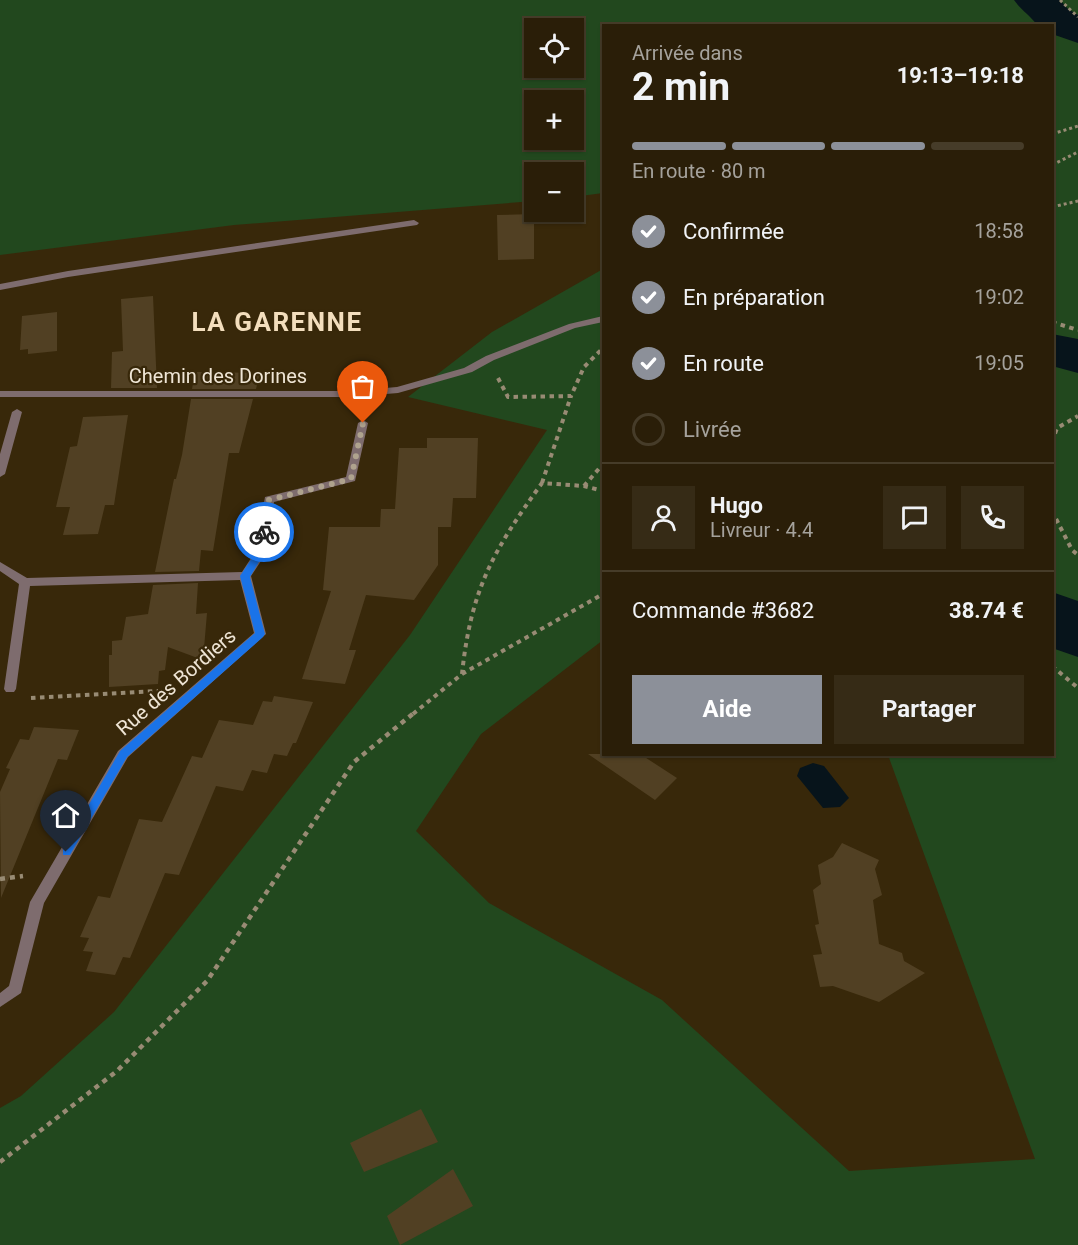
<!DOCTYPE html>
<html lang="fr">
<head>
<meta charset="utf-8">
<style>
	:root { --surface:#2a1e08; --page:#362b16; --text:#f1f3f6; --muted:#a5a29c; --line:#463c29; --accent:#8c9099 }
	body { margin:0; font-family:Roboto,sans-serif; background:var(--page); color:var(--text); height:100vh; display:flex; flex-direction:column; font-size:22px; white-space:nowrap }
	* { box-sizing:border-box; margin:0 }
	p { font-size:20px; color:var(--muted) }
	.icon { flex:none; width:33px; height:33px; fill:none; stroke:currentColor; stroke-width:2; stroke-linecap:round; stroke-linejoin:round }
	.map { position:relative; flex:1; overflow:hidden }
	.panel { position:absolute; left:602px; top:24px; width:452px; height:732px; display:flex; flex-direction:column; background:var(--surface); border-radius:0px; box-shadow:0 2px 4px #0004,0 0 0 2px var(--line) }
	.panel>* { flex:none }
	.fabs { position:absolute; left:524px; top:18px; display:grid; gap:12px }
	.fabs a { display:grid; place-items:center; width:60px; height:60px; border-radius:0px; background:var(--surface); box-shadow:0 2px 4px #0004,0 0 0 2px var(--line); font-size:30px }
	.pin { position:absolute; display:grid; place-items:center; width:51px; height:51px; color:#fff; margin:-62px -26px; border-radius:50% 50% 50% 0; rotate:-45deg; box-shadow:0 0 6px #0007 }
	.pin .icon { rotate:45deg }
	.courier { position:absolute; display:grid; place-items:center; width:60px; height:60px; margin:-30px; border:4px solid #1a73e8; border-radius:50%; background:#fff; color:#222; box-shadow:0 2px 8px #0007 }
	.head em { font-style:normal; font-weight:700 }
	.head div { display:flex; flex-direction:column-reverse }
	.head { display:flex; align-items:center; justify-content:space-between; height:102px; padding:0 30px }
	h1 { font-size:39px; font-weight:700; line-height:45px }
	.bar { display:grid; grid-template-columns:repeat(4,1fr); gap:9px 6px; align-content:center; height:72px; padding:0 30px }
	.bar i { height:8px; border-radius:4px; background:var(--line) }
	.bar .on { background:var(--accent) }
	.bar p { grid-column:span 4 }
	.line { display:flex; align-items:center; gap:15px; padding:0 30px; border-top:2px solid var(--line) }
	.line div { flex:1 }
	.round { display:grid; place-items:center; flex:none; width:63px; height:63px; border-radius:0px; background:var(--page) }
	ol { padding:0 30px; list-style:none }
	li { display:flex; align-items:center; gap:18px; height:66px }
	li p { margin-inline-start:auto }
	li .icon { padding:6px; border-radius:50%; background:var(--accent); color:#fff; stroke-width:4 }
	li:last-child { color:var(--muted) }
	li i { width:33px; height:33px; border:3px solid var(--line); border-radius:50% }
	.primary-button { display:flex; gap:12px; margin-top:auto; padding:12px 30px }
	.primary-button a { flex:1; height:69px; border-radius:0px; background:var(--accent); color:#fff; font-size:24px; font-weight:700; line-height:69px; text-align:center }
	.primary-button a+a { background:var(--page); color:var(--text) }
	.map>svg:first-child { display:block }
	.green { fill:#22481e; fill-rule:evenodd }
	.water { fill:#07141b }
	.lines { fill:none; stroke-linecap:round; stroke-linejoin:round }
	.river { fill:#07141b; fill-rule:evenodd }
	.building { fill:#514023 }
	.path-far2 { stroke:#988b74; stroke-width:3; stroke-dasharray:3 3; stroke-linecap:butt }
	.path-far1 { stroke:#988b74; stroke-width:4; stroke-dasharray:4.5 4.5; stroke-linecap:butt }
	.path { stroke:#988b74; stroke-width:4.5; stroke-dasharray:5 5; stroke-linecap:butt }
	.service { fill:#7e6c6e; fill-rule:evenodd }
	.minor { fill:#7e6c6e; fill-rule:evenodd }
	.route { fill:#1a73e8 }
	.done { stroke:#afa38e; stroke-width:6; stroke-dasharray:0 10.8 }
	.labels { text-anchor:middle; dominant-baseline:central; stroke-width:4.5; stroke-linejoin:round; paint-order:stroke }
	.street-label { font-size:20px; fill:#efe5d5; stroke:#38280a }
	.district-label { font-size:26px; font-weight:bold; letter-spacing:1.5px; fill:#f3debd; stroke:#38280a }
</style>
</head>
<body>
<div class="map">
<svg width="1078" height="1245" viewBox="0 0 1078 1245">
	<rect width="100%" height="100%" fill="#38280a"/>
	<!-- green -->
	<path class="green" d="M 0,0 L 1078,0 L 1078,1245 L 0,1245 L 0,1108 L 21,1096 L 114,1012 L 410,635 L 547,430 L 408,397 L 492,332 L 603,269 L 603,640 L 481,734 L 416,831 L 489,903 L 662,1000 L 849,1171 L 1035,1159 L 888,755 L 1052,754 L 1052,26 L 603,26 L 603,193 L 573,197 L 573,172 L 534,172 L 534,201 L 234,225 L 0,255 ZM 534,28 L 573,28 L 573,68 L 534,68 ZM 534,100 L 573,100 L 573,140 L 534,140 Z"/>
	<!-- water -->
	<path class="water" d="M 813,763 L 824,766 L 849,798 L 840,807 L 823,808 L 797,776 L 800,768 Z"/>
	<g class="lines">
		<!-- river -->
		<path class="river" d="M 1014,0 L 1060,0 L 1068,9 L 1078,15 L 1078,43 L 1052,34 L 1052,26 L 1038,26 C 1030,15 1021,10 1014,0 Z
			M 1052,334 L 1078,339 L 1078,373 L 1052,366 Z
			M 1052,592 L 1078,601 L 1078,657 L 1052,648 Z"/>
	</g>
	<!-- building -->
	<path class="building" d="M 534,214 L 534,259 L 498,260 L 497,215 Z
		M 153,296 L 157,388 L 111,388 L 112,352 L 123,351 L 121,299 Z
		M 57,312 L 57,351 L 28,354 L 28,349 L 20,350 L 22,316 Z
		M 195,372 L 211,372 L 260,373 L 256,389 L 192,389 Z
		M 191,399 L 253,399 L 239,453 L 229,453 L 213,551 L 201,550 L 199,571 L 155,572 L 174,479 L 176,479 L 182,455 Z
		M 128,415 L 114,505 L 105,505 L 98,534 L 63,535 L 70,507 L 56,507 L 70,447 L 77,446 L 83,417 Z
		M 427,438 L 478,438 L 476,498 L 453,498 L 451,527 L 438,527 L 438,565 L 414,600 L 366,595 L 349,650 L 356,650 L 345,684 L 302,679 L 331,591 L 323,590 L 329,527 L 380,527 L 381,509 L 395,509 L 399,448 L 427,448 Z
		M 198,583 L 196,614 L 207,613 L 203,660 L 168,647 L 165,670 L 159,671 L 158,684 L 109,687 L 109,655 L 112,655 L 112,641 L 122,640 L 126,617 L 148,614 L 153,585 Z
		M 274,696 L 313,702 L 296,743 L 293,743 L 287,756 L 274,754 L 267,773 L 252,770 L 243,791 L 216,786 L 179,875 L 165,873 L 130,958 L 123,957 L 115,975 L 86,971 L 93,952 L 83,951 L 89,938 L 80,937 L 98,896 L 110,898 L 139,819 L 162,822 L 192,756 L 202,758 L 219,720 L 253,725 L 263,701 L 272,702 Z
		M 34,727 L 79,730 L 67,760 L 58,759 L 1,898 L 0,792 L 10,769 L 6,768 L 20,739 L 29,740 Z
		M 588,754 L 640,754 L 677,778 L 655,800 Z
		M 842,843 L 879,860 L 875,869 L 882,895 L 873,900 L 879,944 L 902,953 L 904,961 L 925,973 L 879,1002 L 833,986 L 820,987 L 813,955 L 822,954 L 815,925 L 819,924 L 813,890 L 821,884 L 818,865 L 833,857 Z
		M 421,1109 L 438,1142 L 364,1172 L 350,1143 Z
		M 453,1169 L 473,1206 L 400,1245 L 387,1216 Z"/>
	<g class="lines">
		<!-- path-far2 -->
		<path class="path-far2" d="M 1060,0 L 1078,17
			M 1052,134 L 1078,126
			M 1052,165 L 1078,152
			M 1052,207 L 1078,201"/>
		<!-- path-far1 -->
		<path class="path-far1" d="M 1052,322 L 1078,330
			M 498,378 L 508,397 L 571,396 L 584,367 L 603,348
			M 1052,442 L 1057,428 L 1078,416
			M 542,483 L 571,396
			M 584,486 L 603,464
			M 1052,511 L 1072,550 L 1078,555
			M 1052,666 L 1078,688
			M 462,674 L 603,594
			M 31,698 L 158,691
			M 413,714 L 462,674 C 471,589 493,551 542,483 L 584,486 L 603,491"/>
		<!-- path -->
		<path class="path" d="M 0,879 L 23,876
			M 0,1162 L 117,1071 L 207,981 L 354,762 L 415,712"/>
		<!-- service -->
		<path class="service" d="M 414,220 L 419,223 L 417,225 L 68,277 L 0,290 L 0,284 L 68,271 Z
			M 603,316 L 603,322 L 575,328 L 494,360 L 472,372 L 398,393 L 350,397 L 0,397 L 0,391 L 350,391 L 397,387 L 464,368 L 486,356 L 569,324 Z"/>
		<!-- minor -->
		<path class="minor" d="M 17,409 L 22,412 L 5,474 L 0,477 L 0,454 L 12,412 Z
			M 363,420 L 368,423 L 355,481 L 274,502 L 267,552 L 251,576 L 266,634 L 128,757 L 44,903 L 21,993 L 0,1007 L 0,993 L 9,986 L 30,902 L 118,751 L 254,633 L 240,580 L 30,586 L 16,689 L 14,692 L 6,692 L 4,689 L 19,584 L 0,571 L 0,562 L 27,578 L 242,572 L 255,552 L 265,497 L 346,477 L 358,423 Z"/>
	</g>
	<!-- route -->
	<path class="route" d="M 261,529 L 269,532 L 265,552 L 250,577 L 265,634 L 263,637 L 127,757 L 70,855 L 63,855 L 63,849 L 120,751 L 255,633 L 240,576 L 256,552 Z"/>
	<g class="lines">
		<!-- done -->
		<path class="done" d="M 264,532 L 269,500 L 351,479 L 363,423"/>
	</g>
	<g class="labels">
		<!-- street labels -->
		<g class="street-label">
			<text x="218" y="376">Chemin des Dorines</text>
			<text transform="translate(176 682) rotate(-41)">Rue des Bordiers</text>
		</g>
		<!-- district labels -->
		<g class="district-label">
			<text x="277" y="322">LA GARENNE</text>
		</g>
	</g>
</svg>
<div class="fabs">
<a><svg class="icon" aria-label="locate" viewBox="0 0 24 24"><circle cx="12" cy="12" r="6"/><path d="M12 2v4M12 18v4M2 12h4M18 12h4"/></svg></a>
<a>+</a>
<a>−</a>
</div>
<div class="pin" style="left:363px;top:423px;background:#ea580c"><svg class="icon" aria-label="bag" viewBox="0 0 24 24"><path d="M5 8h14l-1 12H6zM9 8a3 3 0 0 1 6 0"/></svg></div>
<div class="pin" style="left:66px;top:852px;background:#1f2937"><svg class="icon" aria-label="home" viewBox="0 0 24 24"><path d="M3 11l9-7 9 7M6 9v11h12V9"/></svg></div>
<div class="courier" style="left:264px;top:532px"><svg class="icon" aria-label="bike" viewBox="0 0 24 24"><circle cx="6" cy="16" r="4"/><circle cx="18" cy="16" r="4"/><path d="M6 16l4-8h5l3 8M10 8l3 8H6M13 5h3"/></svg></div>
<section class="panel">
<div class="head"><div><h1>2 min</h1><p>Arrivée dans</p></div><em>19:13–19:18</em></div>
<div class="bar"><i class="on"></i><i class="on"></i><i class="on"></i><i></i><p>En route · 80 m</p></div>
<ol>
<li><svg class="icon" aria-label="check" viewBox="0 0 24 24"><path d="M5 12l5 5 9-10"/></svg>Confirmée<p>18:58</p></li>
<li><svg class="icon" aria-label="check" viewBox="0 0 24 24"><path d="M5 12l5 5 9-10"/></svg>En préparation<p>19:02</p></li>
<li><svg class="icon" aria-label="check" viewBox="0 0 24 24"><path d="M5 12l5 5 9-10"/></svg>En route<p>19:05</p></li>
<li><i></i>Livrée</li>
</ol>
<div class="line" style="height:108px"><a class="round"><svg class="icon" aria-label="person" viewBox="0 0 24 24"><circle cx="12" cy="8" r="4"/><path d="M4 21q1-7 8-7t8 7"/></svg></a><div><b>Hugo</b><p>Livreur · 4.4</p></div><a class="round"><svg class="icon" aria-label="chat" viewBox="0 0 24 24"><path d="M4 5h16v11H9l-5 4z"/></svg></a><a class="round"><svg class="icon" aria-label="phone" viewBox="0 0 24 24"><path d="M5 4h4l2 5-3 2q2 4 5 5l2-3 5 2v4C11 20 4 13 5 4z"/></svg></a></div>
<div class="line" style="height:78px"><div>Commande #3682</div><b>38.74 €</b></div>
<div class="primary-button"><a>Aide</a><a>Partager</a></div>
</section>
</div>
</body>
</html>
